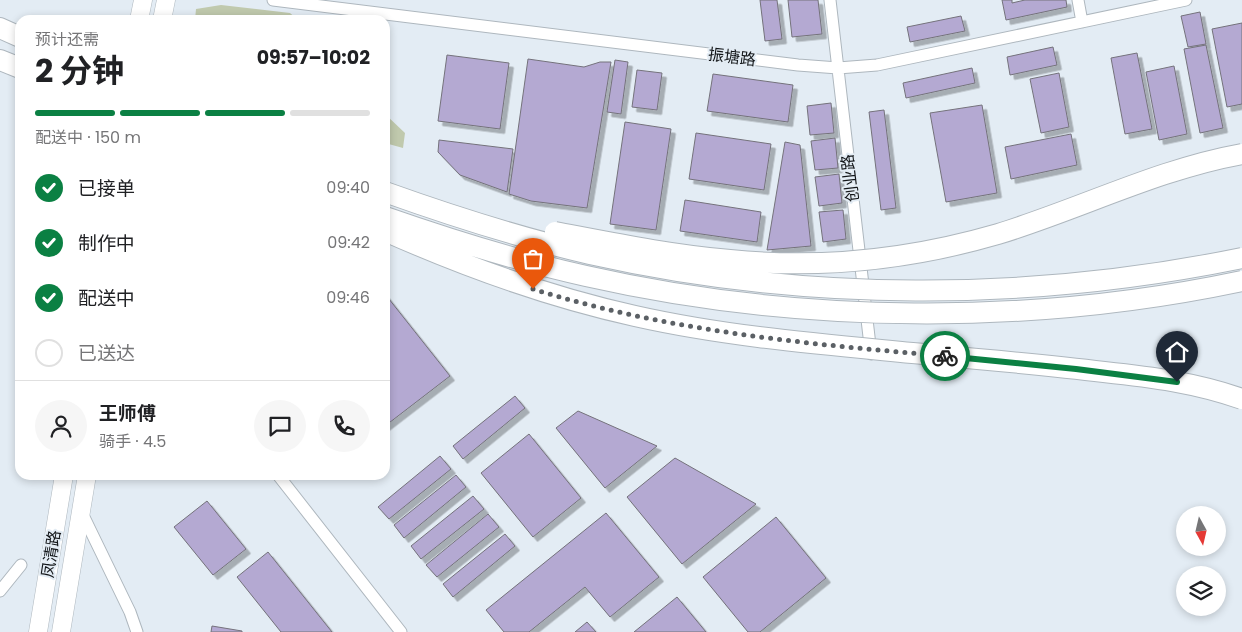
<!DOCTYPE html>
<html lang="zh">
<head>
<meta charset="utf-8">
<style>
	:root { --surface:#fff; --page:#f6f6f6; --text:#202124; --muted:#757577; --line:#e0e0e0; --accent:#0b8043 }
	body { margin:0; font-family:Poppins,"Noto Sans SC",sans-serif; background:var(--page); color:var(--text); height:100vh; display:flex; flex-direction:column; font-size:19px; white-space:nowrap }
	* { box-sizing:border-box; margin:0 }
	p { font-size:16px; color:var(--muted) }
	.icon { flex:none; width:28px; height:28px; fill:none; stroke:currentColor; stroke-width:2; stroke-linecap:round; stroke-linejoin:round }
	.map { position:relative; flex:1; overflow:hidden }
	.sheet { position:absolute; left:15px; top:15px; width:375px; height:465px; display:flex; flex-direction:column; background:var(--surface); border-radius:15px; box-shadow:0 2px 8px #0003 }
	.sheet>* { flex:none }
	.needle { width:32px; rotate:172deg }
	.controls { position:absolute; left:1176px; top:506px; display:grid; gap:10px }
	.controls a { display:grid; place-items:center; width:50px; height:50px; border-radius:50%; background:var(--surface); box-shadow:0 2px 8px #0003; font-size:25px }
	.pin { position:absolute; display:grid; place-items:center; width:42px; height:42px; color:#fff; margin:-51px -21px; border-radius:50% 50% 50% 0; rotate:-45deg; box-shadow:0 0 5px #0007 }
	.pin .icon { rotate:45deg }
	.courier { position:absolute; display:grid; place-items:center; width:50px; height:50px; margin:-25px; border:4px solid #0b8043; border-radius:50%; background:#fff; color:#222; box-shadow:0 1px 6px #0007 }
	.headline em { font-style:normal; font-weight:700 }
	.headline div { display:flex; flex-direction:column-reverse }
	.headline { display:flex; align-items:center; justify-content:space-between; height:85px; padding:0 20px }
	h1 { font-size:32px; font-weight:700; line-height:38px }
	.bar { display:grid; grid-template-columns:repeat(4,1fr); gap:8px 5px; align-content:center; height:60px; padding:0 20px }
	.bar i { height:6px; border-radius:4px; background:var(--line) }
	.bar .on { background:var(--accent) }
	.bar p { grid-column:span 4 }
	.line { display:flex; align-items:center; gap:12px; padding:0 20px; border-top:1px solid var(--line) }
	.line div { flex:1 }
	.round { display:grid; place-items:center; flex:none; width:52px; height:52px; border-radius:26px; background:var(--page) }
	ol { padding:0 20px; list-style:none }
	li { display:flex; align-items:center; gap:15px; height:55px }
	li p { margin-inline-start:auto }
	li .icon { padding:5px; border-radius:50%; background:var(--accent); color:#fff; stroke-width:4 }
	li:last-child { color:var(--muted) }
	li i { width:28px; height:28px; border:2px solid var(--line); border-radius:50% }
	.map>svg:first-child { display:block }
	.green { fill:#c0c9ad }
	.building { fill:#b4a9d2; stroke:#74727b; filter:url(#shadow) }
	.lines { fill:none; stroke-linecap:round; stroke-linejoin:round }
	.minor-casing { stroke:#aeb7be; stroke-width:13 }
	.trunk-casing { stroke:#aeb7be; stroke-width:19 }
	.motorway-casing { stroke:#aeb7be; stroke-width:22 }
	.minor { stroke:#fff; stroke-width:11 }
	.trunk { stroke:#fff; stroke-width:18 }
	.motorway { stroke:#fff; stroke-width:20 }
	.motorway-bridge-casing { stroke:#aeb7be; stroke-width:22; stroke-linecap:butt }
	.motorway-bridge { stroke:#fff; stroke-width:20 }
	.done { stroke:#5b6065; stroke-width:5; stroke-dasharray:0 9 }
	.route { stroke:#0b8043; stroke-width:6 }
	.labels { text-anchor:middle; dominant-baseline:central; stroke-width:4; stroke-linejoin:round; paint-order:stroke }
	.street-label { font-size:16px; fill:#121518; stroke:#e3ecf4 }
</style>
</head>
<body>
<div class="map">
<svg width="1242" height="632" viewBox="0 0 1242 632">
	<defs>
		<filter id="shadow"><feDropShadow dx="4.5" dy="4.5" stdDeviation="0" flood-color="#0004"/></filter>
	</defs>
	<rect width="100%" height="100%" fill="#e3ecf4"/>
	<!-- green -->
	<path class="green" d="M 221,5 L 290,13 L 298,20 L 195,20 L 196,9 Z
		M 385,114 L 405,133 L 403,148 L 385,143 Z"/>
	<!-- building -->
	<path class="building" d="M 760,0 L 777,0 L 782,39 L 765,41 Z
		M 788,0 L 818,0 L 822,34 L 792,37 Z
		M 1002,0 L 1012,0 L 1012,3 L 1025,0 L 1066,0 L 1067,7 L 1006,20 Z
		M 1200,12 L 1206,44 L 1188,47 L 1181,16 Z
		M 961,16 L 965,31 L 910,42 L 907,27 Z
		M 1242,23 L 1242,104 L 1227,107 L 1212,29 Z
		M 1206,45 L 1223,128 L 1200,133 L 1184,49 Z
		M 1053,47 L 1057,65 L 1010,75 L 1007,57 Z
		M 1137,53 L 1152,129 L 1125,134 L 1111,58 Z
		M 447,55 L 509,63 L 500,129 L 438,121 Z
		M 528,59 L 584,67 L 600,62 L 611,62 L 587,208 L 531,201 L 509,194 Z
		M 615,60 L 628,62 L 621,114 L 607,112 Z
		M 1174,66 L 1187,134 L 1159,140 L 1146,72 Z
		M 972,68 L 975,83 L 906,98 L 903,83 Z
		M 637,70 L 662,73 L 657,110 L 632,107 Z
		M 1059,73 L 1069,127 L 1041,133 L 1030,79 Z
		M 713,74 L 793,85 L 788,122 L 707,111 Z
		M 831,103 L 834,133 L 810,135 L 807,106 Z
		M 982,105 L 997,193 L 946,202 L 930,113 Z
		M 884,110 L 896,208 L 881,210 L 869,112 Z
		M 625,122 L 671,129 L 656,230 L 610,224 Z
		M 696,133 L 771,144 L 764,190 L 689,179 Z
		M 1071,134 L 1077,165 L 1011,179 L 1005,147 Z
		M 835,138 L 838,168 L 815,170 L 811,141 Z
		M 439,140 L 513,149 L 507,192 L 460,175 L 438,152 Z
		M 785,142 L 800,145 L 811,246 L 767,250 Z
		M 839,174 L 842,203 L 819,206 L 815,177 Z
		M 685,200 L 761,212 L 757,242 L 680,231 Z
		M 843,210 L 846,239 L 823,242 L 819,212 Z
		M 385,294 L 450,376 L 385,426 Z
		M 515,396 L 525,408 L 463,459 L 453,446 Z
		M 578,411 L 657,446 L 605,488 L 556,428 Z
		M 529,434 L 581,498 L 533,537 L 481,473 Z
		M 440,456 L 451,469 L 389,519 L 378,507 Z
		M 675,458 L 756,504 L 682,564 L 627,497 Z
		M 456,475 L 466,487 L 404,538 L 394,525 Z
		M 473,496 L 484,509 L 421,559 L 411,546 Z
		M 207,501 L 246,549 L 213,575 L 174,527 Z
		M 606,513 L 659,577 L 610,617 L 585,587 L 529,632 L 504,632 L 486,610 Z
		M 488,514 L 499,527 L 437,577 L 426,565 Z
		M 776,517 L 826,578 L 760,632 L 748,632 L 703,577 Z
		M 505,534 L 515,546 L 453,597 L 443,584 Z
		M 268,552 L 332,632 L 281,632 L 237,577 Z
		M 677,597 L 706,632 L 634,632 Z
		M 587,622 L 596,632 L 575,632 Z
		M 212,626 L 242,631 L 242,632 L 211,632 Z"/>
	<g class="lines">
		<!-- minor casing -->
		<g class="minor-casing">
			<path id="minor" d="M 273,0 L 798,65 L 838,68 L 877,65 L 1186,0
				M 830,0 L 871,354
				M 1078,0 L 1082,22
				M 278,475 L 401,632
				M 81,511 L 130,612 L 137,632
				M 0,591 L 21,565"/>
		</g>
		<!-- trunk casing -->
		<g class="trunk-casing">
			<path id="trunk" d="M 139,20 L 143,0
				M 162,20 L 166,0
				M 38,632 L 64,475
				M 61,632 L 87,475"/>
		</g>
		<!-- motorway casing -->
		<g class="motorway-casing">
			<path id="motorway" d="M 0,28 L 20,37
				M 0,60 L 20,68"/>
		</g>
		<!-- minor -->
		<use href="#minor" class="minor"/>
		<!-- trunk -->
		<use href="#trunk" class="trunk"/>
		<!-- motorway -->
		<use href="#motorway" class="motorway"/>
		<!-- motorway-bridge casing -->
		<g class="motorway-bridge-casing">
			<path id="motorway-bridge" d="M 385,192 C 452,216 521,238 590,254 C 803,302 1028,302 1242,258
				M 385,217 C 451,240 518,261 586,276 C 798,324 1030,326 1242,281
				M 385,231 C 466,267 549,297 635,316 C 733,338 833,345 933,355 C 990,360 1047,365 1104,372 C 1151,377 1197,383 1242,399
				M 555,232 C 613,243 671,255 730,260 C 820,269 912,259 998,234 C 1080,209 1158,169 1242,154"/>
		</g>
		<!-- motorway-bridge -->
		<use href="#motorway-bridge" class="motorway-bridge"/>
	</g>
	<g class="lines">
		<!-- done -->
		<path class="done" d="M 533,289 C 667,331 806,344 945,356"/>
		<!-- route -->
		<path class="route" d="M 945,356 L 1076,369 L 1177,382"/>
	</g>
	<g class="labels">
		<!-- street labels -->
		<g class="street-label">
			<text transform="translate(732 57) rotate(7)">振塘路</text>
			<text transform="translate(850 178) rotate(-97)">创业路</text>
			<text transform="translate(51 554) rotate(-81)">凤清路</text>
		</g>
	</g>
</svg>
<div class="controls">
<a><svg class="needle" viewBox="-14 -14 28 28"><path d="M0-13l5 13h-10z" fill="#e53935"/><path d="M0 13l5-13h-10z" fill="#757577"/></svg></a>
<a><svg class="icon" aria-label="layers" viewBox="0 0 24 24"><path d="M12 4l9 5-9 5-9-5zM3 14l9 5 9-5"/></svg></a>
</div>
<div class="pin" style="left:533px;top:289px;background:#ea580c"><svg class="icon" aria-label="bag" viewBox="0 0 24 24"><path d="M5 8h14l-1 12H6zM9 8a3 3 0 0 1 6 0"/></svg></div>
<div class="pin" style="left:1177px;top:382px;background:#1f2937"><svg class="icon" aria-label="home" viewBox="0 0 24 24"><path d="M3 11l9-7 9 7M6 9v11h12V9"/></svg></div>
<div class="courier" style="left:945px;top:356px"><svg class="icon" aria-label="bike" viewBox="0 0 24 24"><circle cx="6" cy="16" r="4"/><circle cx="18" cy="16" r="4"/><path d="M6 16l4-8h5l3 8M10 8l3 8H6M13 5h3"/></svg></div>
<section class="sheet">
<div class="headline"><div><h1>2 分钟</h1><p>预计还需</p></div><em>09:57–10:02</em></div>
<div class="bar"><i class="on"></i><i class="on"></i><i class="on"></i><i></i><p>配送中 · 150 m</p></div>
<ol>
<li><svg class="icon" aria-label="check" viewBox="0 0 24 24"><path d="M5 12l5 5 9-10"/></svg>已接单<p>09:40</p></li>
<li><svg class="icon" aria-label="check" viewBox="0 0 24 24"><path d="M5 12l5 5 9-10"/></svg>制作中<p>09:42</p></li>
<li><svg class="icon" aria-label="check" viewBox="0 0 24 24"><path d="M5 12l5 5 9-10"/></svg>配送中<p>09:46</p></li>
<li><i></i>已送达</li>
</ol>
<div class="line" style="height:90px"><a class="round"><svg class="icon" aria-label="person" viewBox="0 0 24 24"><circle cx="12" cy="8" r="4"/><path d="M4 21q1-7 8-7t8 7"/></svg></a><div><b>王师傅</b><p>骑手 · 4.5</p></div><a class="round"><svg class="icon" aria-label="chat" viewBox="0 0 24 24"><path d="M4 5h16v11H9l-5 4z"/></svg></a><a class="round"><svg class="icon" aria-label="phone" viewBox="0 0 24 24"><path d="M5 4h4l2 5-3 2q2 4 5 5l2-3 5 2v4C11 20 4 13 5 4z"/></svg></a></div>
</section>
</div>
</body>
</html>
